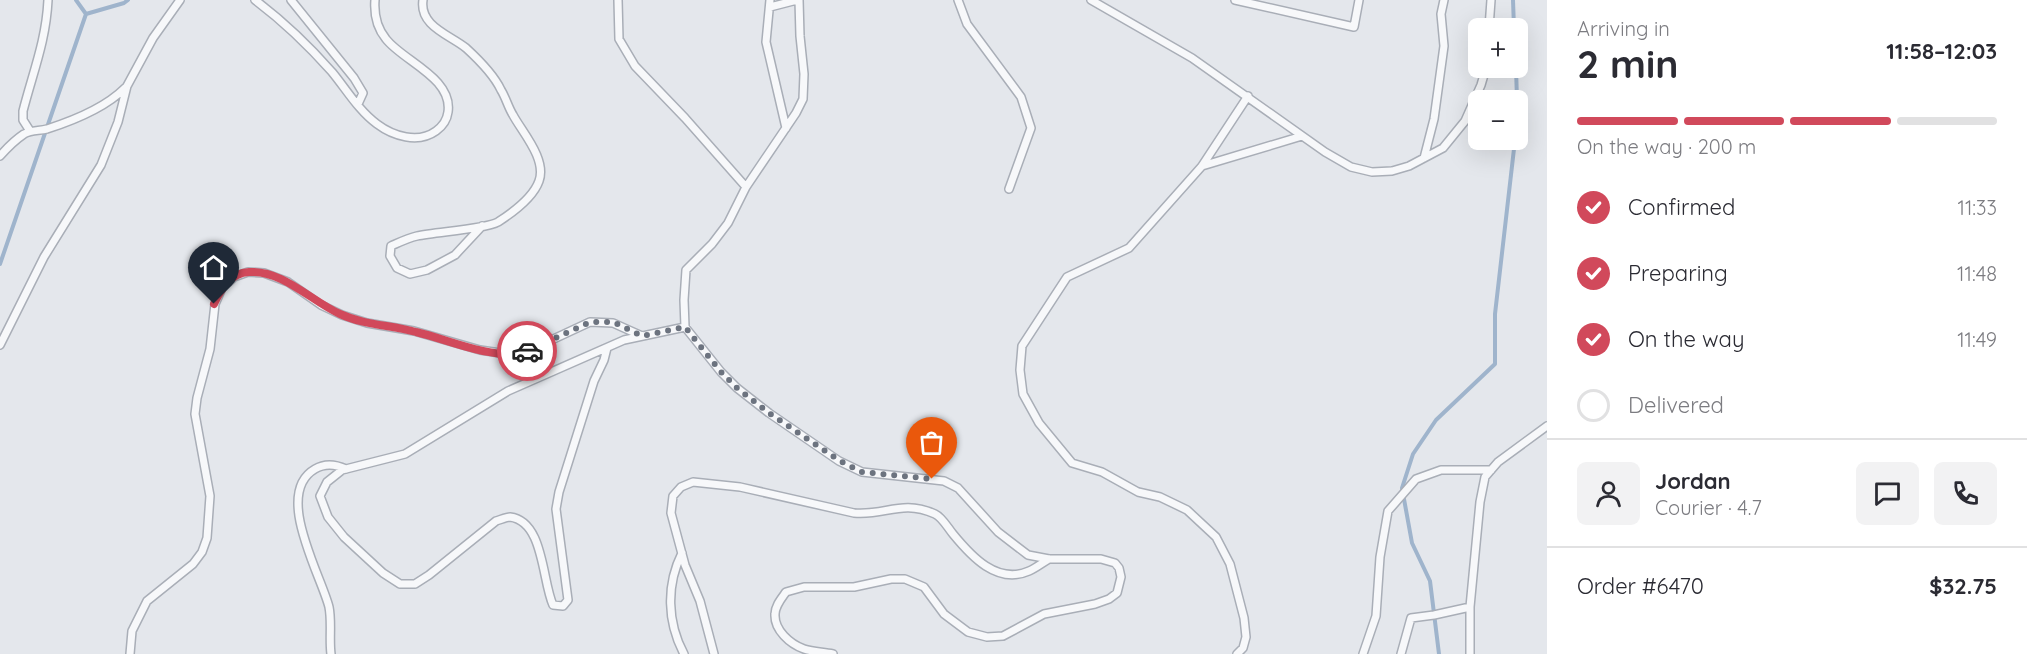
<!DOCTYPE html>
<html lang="en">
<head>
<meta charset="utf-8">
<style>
	:root { --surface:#fff; --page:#f2f2f3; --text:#2b2b33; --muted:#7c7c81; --line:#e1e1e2; --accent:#d1495b }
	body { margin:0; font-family:Quicksand,sans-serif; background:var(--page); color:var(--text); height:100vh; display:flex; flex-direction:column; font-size:22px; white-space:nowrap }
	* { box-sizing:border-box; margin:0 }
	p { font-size:20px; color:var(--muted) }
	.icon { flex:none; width:33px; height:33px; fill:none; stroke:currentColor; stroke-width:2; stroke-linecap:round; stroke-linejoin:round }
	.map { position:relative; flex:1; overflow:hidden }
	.details { display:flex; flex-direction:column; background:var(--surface); width:480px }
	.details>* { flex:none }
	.controls { position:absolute; left:1468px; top:18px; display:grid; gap:12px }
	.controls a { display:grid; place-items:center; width:60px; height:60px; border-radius:9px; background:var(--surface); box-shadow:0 6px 24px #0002; font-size:30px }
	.pin { position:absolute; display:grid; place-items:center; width:51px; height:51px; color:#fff; margin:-62px -26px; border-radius:50% 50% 50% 0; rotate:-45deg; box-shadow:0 0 6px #0007 }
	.pin .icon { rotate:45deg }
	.courier { position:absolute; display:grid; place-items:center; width:60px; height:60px; margin:-30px; border:4px solid #d1495b; border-radius:50%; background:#fff; color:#222; box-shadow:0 2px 8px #0007 }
	.summary em { font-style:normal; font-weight:800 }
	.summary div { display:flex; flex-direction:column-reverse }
	.summary { display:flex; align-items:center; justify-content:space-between; height:102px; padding:0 30px }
	h1 { font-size:39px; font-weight:800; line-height:45px }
	.bar { display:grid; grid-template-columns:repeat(4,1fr); gap:9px 6px; align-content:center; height:72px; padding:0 30px }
	.bar i { height:8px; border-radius:4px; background:var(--line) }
	.bar .active { background:var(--accent) }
	.bar p { grid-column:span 4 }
	.line { display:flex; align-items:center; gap:15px; padding:0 30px; border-top:2px solid var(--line) }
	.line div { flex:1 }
	.round { display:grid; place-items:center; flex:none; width:63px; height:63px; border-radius:9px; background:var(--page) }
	ol { padding:0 30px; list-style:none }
	li { display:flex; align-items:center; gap:18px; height:66px }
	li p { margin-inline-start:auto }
	li .icon { padding:6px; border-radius:50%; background:var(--accent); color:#fff; stroke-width:4 }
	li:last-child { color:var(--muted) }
	li i { width:33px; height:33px; border:3px solid var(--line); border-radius:50% }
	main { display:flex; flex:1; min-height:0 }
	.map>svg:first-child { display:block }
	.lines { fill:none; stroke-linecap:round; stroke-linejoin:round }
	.stream { stroke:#9fb4cc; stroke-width:4 }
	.lane-casing { stroke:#a9aeb7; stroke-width:10 }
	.lane { stroke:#f7f8fa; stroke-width:7 }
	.done { stroke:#6c737f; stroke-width:6; stroke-dasharray:0 10.8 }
	.route { stroke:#d1495b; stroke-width:8 }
</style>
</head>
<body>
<main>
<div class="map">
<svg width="1547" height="654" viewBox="0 0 1547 654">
	<rect width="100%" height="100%" fill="#e4e7ec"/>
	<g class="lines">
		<!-- stream -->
		<path class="stream" d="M 76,0 L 86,14
			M 1513,0 L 1514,28
			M 86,14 L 124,3 L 128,0
			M 1516,68 L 1517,100
			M 0,264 L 86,14
			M 1439,654 L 1430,581 L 1412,543 L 1402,488 L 1413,454 L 1436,420 L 1495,364 L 1495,314 L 1515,140"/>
		<!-- lane casing -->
		<g class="lane-casing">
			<path id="lane" d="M 255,0 C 283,21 309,46 332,72 C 346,89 359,111 377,124 C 393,136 418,144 436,131 C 443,126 447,120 448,112 C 453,78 403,61 386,39 C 377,28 374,13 375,0
				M 291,0 L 354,78 L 363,93 L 358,104
				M 423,0 C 419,26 450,35 466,48 C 478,59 494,75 501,90 C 506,98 508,107 513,115 C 522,132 547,159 539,181 C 533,198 512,213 498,222 C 486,229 434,232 417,236 C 408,238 400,242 391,246 L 390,256 L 397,268 L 410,274 L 427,270 L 455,255 L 482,226
				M 618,0 L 619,39 L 635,66 L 685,118 L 746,187
				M 770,0 L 766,42 L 786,128
				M 799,0 L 800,36 L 804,74 L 803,99 L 796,113 L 746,187 L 728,223 L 712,244 L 686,270 L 684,300 L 685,327 L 721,372 L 737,388 L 769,413 L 839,461 L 862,472 L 944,481 L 958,488 L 998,532 L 1028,555 L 1049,559 L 1101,559 L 1115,563 L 1119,568 L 1121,577 L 1117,593 L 1109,599 L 1095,604 L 1044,614 L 1003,636 L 987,637 L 968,632 L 944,614 L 924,587 L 905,579 L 891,579 L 854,587 L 804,587 L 786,592 C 781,599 775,606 775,614 C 774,630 790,644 804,649 C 813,652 823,652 833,654
				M 958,0 L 967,24 L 1021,97 L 1031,128 L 1009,189
				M 1091,0 L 1192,58 L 1325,152 L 1351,167 L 1372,172 L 1392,171 L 1409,166 L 1443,148 L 1465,121 L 1481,85 L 1486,68
				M 1235,0 L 1354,27 L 1359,0
				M 770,7 L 797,0
				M 1489,28 L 1491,0
				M 30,131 L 23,120 L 23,111 C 33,72 46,41 48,0
				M 0,156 C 7,148 15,140 24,134 C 31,130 39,131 47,129 C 72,121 106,107 125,88
				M 1424,158 L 1434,119 L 1444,46 L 1441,14 L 1444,0
				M 1202,166 L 1302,136
				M 0,345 L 44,257 L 101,165 L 118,122 L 127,86 L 153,38 L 180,0
				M 607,348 L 604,360 L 594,381 L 559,492 L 556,509 L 568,600 L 563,606 L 553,605 C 542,581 544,521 510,517 C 506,517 500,520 496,521 L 429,575 L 415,584 L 400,584 L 383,573 L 344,537 L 328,517 L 320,496 L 327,482 L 342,470 L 405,454 L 508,391 L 624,340 L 685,327
				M 682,553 C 666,585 667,622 684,654
				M 1470,607 L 1470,654
				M 130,654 L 132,631 L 147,601 L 193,564 L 202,552 L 207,538 L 210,496 L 195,414 L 197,398 L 210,349 L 215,304 L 222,288 L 234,277 L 248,272 L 264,273 L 288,282 L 321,305 L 342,315 L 367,323 L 414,331 L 480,350 L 507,354 L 530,350 L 590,322 L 613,323 L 642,336
				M 331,654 C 329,639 332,622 329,607 C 321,575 273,493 315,469 C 325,463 335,464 346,469
				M 714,654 L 700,601 L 685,565 L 671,513 L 673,496 L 681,487 L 693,482 L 740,487 L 854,513 C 886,516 901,499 935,514 C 942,517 948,528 953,534 C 971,556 997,585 1029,571 C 1036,568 1042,563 1049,559
				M 1237,654 L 1243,648 L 1246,637 L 1244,618 L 1230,564 L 1216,537 L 1187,510 L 1160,497 L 1138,492 L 1102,472 L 1072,463 L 1039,423 L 1023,394 L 1020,370 L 1022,346 L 1067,277 L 1129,248 L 1202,166 L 1248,96
				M 1363,654 L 1376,616 L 1380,557 L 1388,511 L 1416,479 L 1441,470 L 1491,470
				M 1401,654 L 1411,618 L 1434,615 L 1470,607 L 1480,502 L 1485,477 L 1498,462 L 1547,426"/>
		</g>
		<!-- lane -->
		<use href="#lane" class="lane"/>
	</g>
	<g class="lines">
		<!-- done -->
		<path class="done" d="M 527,351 L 590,322 L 613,322 L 642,336 L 685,327 L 721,372 L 737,388 L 769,413 L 840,461 L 862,472 L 932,479"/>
		<!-- route -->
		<path class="route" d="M 214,304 C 221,289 230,273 249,272 C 283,270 311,301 340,314 C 364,325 390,325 416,332 C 445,339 474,352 505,354 C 512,354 520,352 527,351"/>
	</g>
</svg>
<div class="controls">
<a>+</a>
<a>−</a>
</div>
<div class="pin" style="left:932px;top:479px;background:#ea580c"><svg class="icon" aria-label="bag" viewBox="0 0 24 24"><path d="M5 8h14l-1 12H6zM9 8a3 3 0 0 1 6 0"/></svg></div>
<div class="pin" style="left:214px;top:304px;background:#1f2937"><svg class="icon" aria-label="home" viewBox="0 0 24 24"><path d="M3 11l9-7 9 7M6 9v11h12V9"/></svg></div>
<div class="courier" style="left:527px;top:351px"><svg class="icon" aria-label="car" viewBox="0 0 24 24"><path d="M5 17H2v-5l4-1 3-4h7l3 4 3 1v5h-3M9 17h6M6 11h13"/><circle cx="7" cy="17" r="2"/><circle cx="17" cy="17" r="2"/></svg></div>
</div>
<section class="details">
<div class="summary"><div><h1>2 min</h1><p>Arriving in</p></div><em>11:58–12:03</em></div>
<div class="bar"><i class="active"></i><i class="active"></i><i class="active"></i><i></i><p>On the way · 200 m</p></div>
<ol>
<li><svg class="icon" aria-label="check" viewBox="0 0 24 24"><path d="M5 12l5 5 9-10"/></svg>Confirmed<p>11:33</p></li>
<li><svg class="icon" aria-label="check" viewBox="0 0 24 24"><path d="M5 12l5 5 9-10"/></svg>Preparing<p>11:48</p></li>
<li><svg class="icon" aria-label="check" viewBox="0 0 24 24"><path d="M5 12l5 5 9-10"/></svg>On the way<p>11:49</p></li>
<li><i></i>Delivered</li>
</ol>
<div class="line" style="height:108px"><a class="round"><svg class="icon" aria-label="person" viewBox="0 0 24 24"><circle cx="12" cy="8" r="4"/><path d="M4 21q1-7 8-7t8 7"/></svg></a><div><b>Jordan</b><p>Courier · 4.7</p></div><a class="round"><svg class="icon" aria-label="chat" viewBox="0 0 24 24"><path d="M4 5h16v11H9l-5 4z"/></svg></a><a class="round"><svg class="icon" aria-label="phone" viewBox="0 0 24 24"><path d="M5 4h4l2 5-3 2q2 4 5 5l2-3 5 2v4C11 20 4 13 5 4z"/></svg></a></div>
<div class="line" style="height:78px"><div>Order #6470</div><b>$32.75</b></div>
</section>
</main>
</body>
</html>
